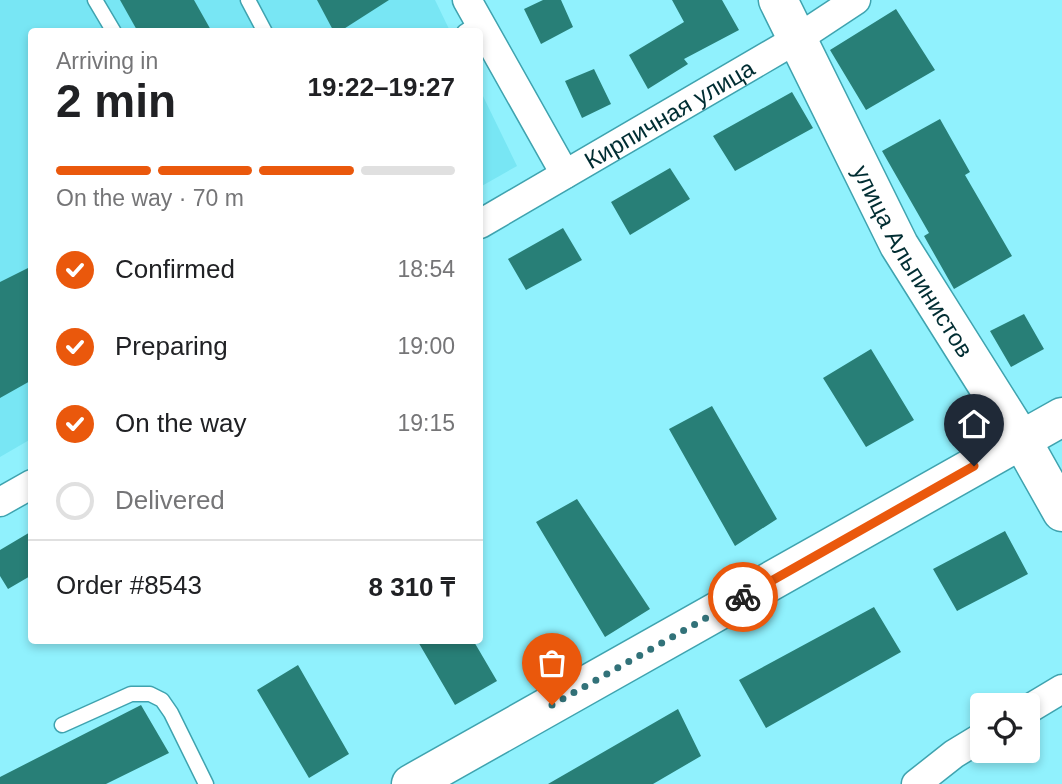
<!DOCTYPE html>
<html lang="en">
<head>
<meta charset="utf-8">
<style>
	:root { --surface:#fff; --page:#f2f2f2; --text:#202124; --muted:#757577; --line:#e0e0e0; --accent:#ea580c }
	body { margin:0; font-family:Helvetica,sans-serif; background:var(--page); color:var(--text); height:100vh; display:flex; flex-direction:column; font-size:26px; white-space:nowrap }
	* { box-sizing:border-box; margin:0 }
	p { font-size:23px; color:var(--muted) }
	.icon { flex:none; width:38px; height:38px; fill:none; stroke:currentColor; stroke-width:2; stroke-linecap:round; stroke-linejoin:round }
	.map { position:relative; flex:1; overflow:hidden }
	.panel { position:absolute; left:28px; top:28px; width:455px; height:616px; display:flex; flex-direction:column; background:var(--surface); border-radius:7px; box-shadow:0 4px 10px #0003 }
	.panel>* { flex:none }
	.buttons { position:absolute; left:970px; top:693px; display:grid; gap:14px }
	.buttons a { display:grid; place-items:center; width:70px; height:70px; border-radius:7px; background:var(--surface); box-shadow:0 4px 10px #0003; font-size:35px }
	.pin { position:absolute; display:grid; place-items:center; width:60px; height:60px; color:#fff; margin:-72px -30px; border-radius:50% 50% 50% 0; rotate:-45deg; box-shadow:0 0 7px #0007 }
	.pin .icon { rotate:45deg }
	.courier { position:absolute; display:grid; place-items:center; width:70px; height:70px; margin:-35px; border:5px solid #ea580c; border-radius:50%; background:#fff; color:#222; box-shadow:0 2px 9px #0007 }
	.head em { font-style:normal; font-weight:700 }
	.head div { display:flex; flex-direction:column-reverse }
	.head { display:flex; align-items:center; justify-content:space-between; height:119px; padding:0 28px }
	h1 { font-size:46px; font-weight:700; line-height:52px }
	.bar { display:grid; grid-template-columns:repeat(4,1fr); gap:10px 7px; align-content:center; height:84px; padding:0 28px }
	.bar i { height:9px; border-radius:5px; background:var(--line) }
	.bar .current { background:var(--accent) }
	.bar p { grid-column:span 4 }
	.line { display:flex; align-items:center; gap:18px; padding:0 28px; border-top:2px solid var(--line) }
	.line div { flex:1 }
	ol { padding:0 28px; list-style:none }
	li { display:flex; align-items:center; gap:21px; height:77px }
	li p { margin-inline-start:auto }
	li .icon { padding:7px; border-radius:50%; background:var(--accent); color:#fff; stroke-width:4 }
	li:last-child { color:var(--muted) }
	li i { width:38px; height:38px; border:4px solid var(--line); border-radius:50% }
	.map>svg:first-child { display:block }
	.built { fill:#78e6f4 }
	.building { fill:#287f77 }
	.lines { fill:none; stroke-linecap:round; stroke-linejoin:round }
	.lane-casing { stroke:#3fa3af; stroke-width:17 }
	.street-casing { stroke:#3fa3af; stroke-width:31 }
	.secondary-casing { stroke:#3fa3af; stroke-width:41 }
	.lane { stroke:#fff; stroke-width:14 }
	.street { stroke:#fff; stroke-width:28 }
	.secondary { stroke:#fff; stroke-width:38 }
	.done { stroke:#327279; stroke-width:7; stroke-dasharray:0 12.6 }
	.route { stroke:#ea580c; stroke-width:9 }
	.labels { text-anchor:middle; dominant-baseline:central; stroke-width:7; stroke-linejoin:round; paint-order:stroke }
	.street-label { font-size:24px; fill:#002d32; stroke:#c1f8ff }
</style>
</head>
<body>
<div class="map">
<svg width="1062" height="784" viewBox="0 0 1062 784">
	<rect width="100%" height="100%" fill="#90f1fd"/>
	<!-- built -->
	<path class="built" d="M 0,0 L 435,0 L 450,31 L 32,32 L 31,439 L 0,457 Z
		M 480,90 L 517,166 L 480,187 Z"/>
	<!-- building -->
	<path class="building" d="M 120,0 L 194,0 L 212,32 L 138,32 Z
		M 317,0 L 389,0 L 339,32 L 334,32 Z
		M 543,0 L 561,0 L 573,27 L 541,44 L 524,9 Z
		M 672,0 L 722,0 L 739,30 L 684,59 L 688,64 L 648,89 L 629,55 L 684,22 Z
		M 896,9 L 935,70 L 866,110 L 830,50 Z
		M 594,69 L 611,104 L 582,118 L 565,81 Z
		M 792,92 L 813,128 L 735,171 L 713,136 Z
		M 940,119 L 970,172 L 965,175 L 1012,256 L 954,289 L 924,236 L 929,233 L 882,151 Z
		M 670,168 L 690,199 L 630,235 L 611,202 Z
		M 563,228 L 582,260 L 526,290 L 508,259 Z
		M 32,266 L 32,380 L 0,398 L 0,282 Z
		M 1024,314 L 1044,349 L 1011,367 L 990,331 Z
		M 871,349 L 914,420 L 866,447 L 823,378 Z
		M 712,406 L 777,519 L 735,546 L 669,429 Z
		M 577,499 L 650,609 L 605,637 L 536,522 Z
		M 32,531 L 32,575 L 8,589 L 0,576 L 0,550 Z
		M 1005,531 L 1028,574 L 957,611 L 933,569 Z
		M 874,607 L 901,652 L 766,728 L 739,680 Z
		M 417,640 L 473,640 L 497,681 L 455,705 Z
		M 298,665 L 349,754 L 309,778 L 257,690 Z
		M 141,705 L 169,753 L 106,784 L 0,784 L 0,777 Z
		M 678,709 L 701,756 L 653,784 L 548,784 Z"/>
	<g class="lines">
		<!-- lane casing -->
		<g class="lane-casing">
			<path id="lane" d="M 95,0 L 114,32
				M 248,0 L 265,32
				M 464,32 L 479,22
				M 62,725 L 131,694 L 150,694 L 162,700 L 171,713 L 206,784"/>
		</g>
		<!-- street casing -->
		<g class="street-casing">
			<g id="street">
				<path d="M 467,0 L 565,174"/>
				<path id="s1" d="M 480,224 L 797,39 L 856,0"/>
				<path d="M 0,502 L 32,484"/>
				<path d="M 1027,710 L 1062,689"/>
				<path d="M 916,784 L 954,754 L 982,737"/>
			</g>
		</g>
		<!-- secondary casing -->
		<g class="secondary-casing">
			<g id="secondary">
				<path id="s2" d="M 778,0 L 899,245 L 1021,439 L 1062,512"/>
				<path d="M 411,784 L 1062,417"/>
			</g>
		</g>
		<!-- lane -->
		<use href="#lane" class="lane"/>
		<!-- street -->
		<use href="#street" class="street"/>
		<!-- secondary -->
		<use href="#secondary" class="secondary"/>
	</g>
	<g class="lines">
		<!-- done -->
		<path class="done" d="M 552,705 L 743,597"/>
		<!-- route -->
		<path class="route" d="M 743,597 L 974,466"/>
	</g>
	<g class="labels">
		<!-- street labels -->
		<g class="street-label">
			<text stroke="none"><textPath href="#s1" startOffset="219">Кирпичная улица</textPath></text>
			<text stroke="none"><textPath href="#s2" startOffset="294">улица Альпинистов</textPath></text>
		</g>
	</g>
</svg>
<div class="buttons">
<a><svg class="icon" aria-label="locate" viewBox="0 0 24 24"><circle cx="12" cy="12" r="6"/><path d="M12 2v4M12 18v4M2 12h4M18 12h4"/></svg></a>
</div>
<div class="pin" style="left:552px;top:705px;background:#ea580c"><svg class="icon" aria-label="bag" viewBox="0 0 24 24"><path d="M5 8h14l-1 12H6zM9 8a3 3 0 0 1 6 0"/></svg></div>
<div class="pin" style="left:974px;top:466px;background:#1f2937"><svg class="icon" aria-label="home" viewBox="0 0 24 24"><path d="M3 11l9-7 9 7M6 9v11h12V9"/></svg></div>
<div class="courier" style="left:743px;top:597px"><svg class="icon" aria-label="bike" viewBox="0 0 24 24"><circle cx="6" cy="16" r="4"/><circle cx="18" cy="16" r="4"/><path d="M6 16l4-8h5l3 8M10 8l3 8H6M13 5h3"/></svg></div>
<section class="panel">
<div class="head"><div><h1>2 min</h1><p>Arriving in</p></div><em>19:22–19:27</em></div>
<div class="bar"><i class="current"></i><i class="current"></i><i class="current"></i><i></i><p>On the way · 70 m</p></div>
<ol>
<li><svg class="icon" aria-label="check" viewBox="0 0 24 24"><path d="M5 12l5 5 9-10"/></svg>Confirmed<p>18:54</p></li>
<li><svg class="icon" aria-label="check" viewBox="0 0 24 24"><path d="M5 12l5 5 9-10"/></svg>Preparing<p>19:00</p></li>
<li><svg class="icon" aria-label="check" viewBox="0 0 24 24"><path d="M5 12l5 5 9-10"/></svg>On the way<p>19:15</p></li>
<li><i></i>Delivered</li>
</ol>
<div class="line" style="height:91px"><div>Order #8543</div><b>8 310 ₸</b></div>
</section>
</div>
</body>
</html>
